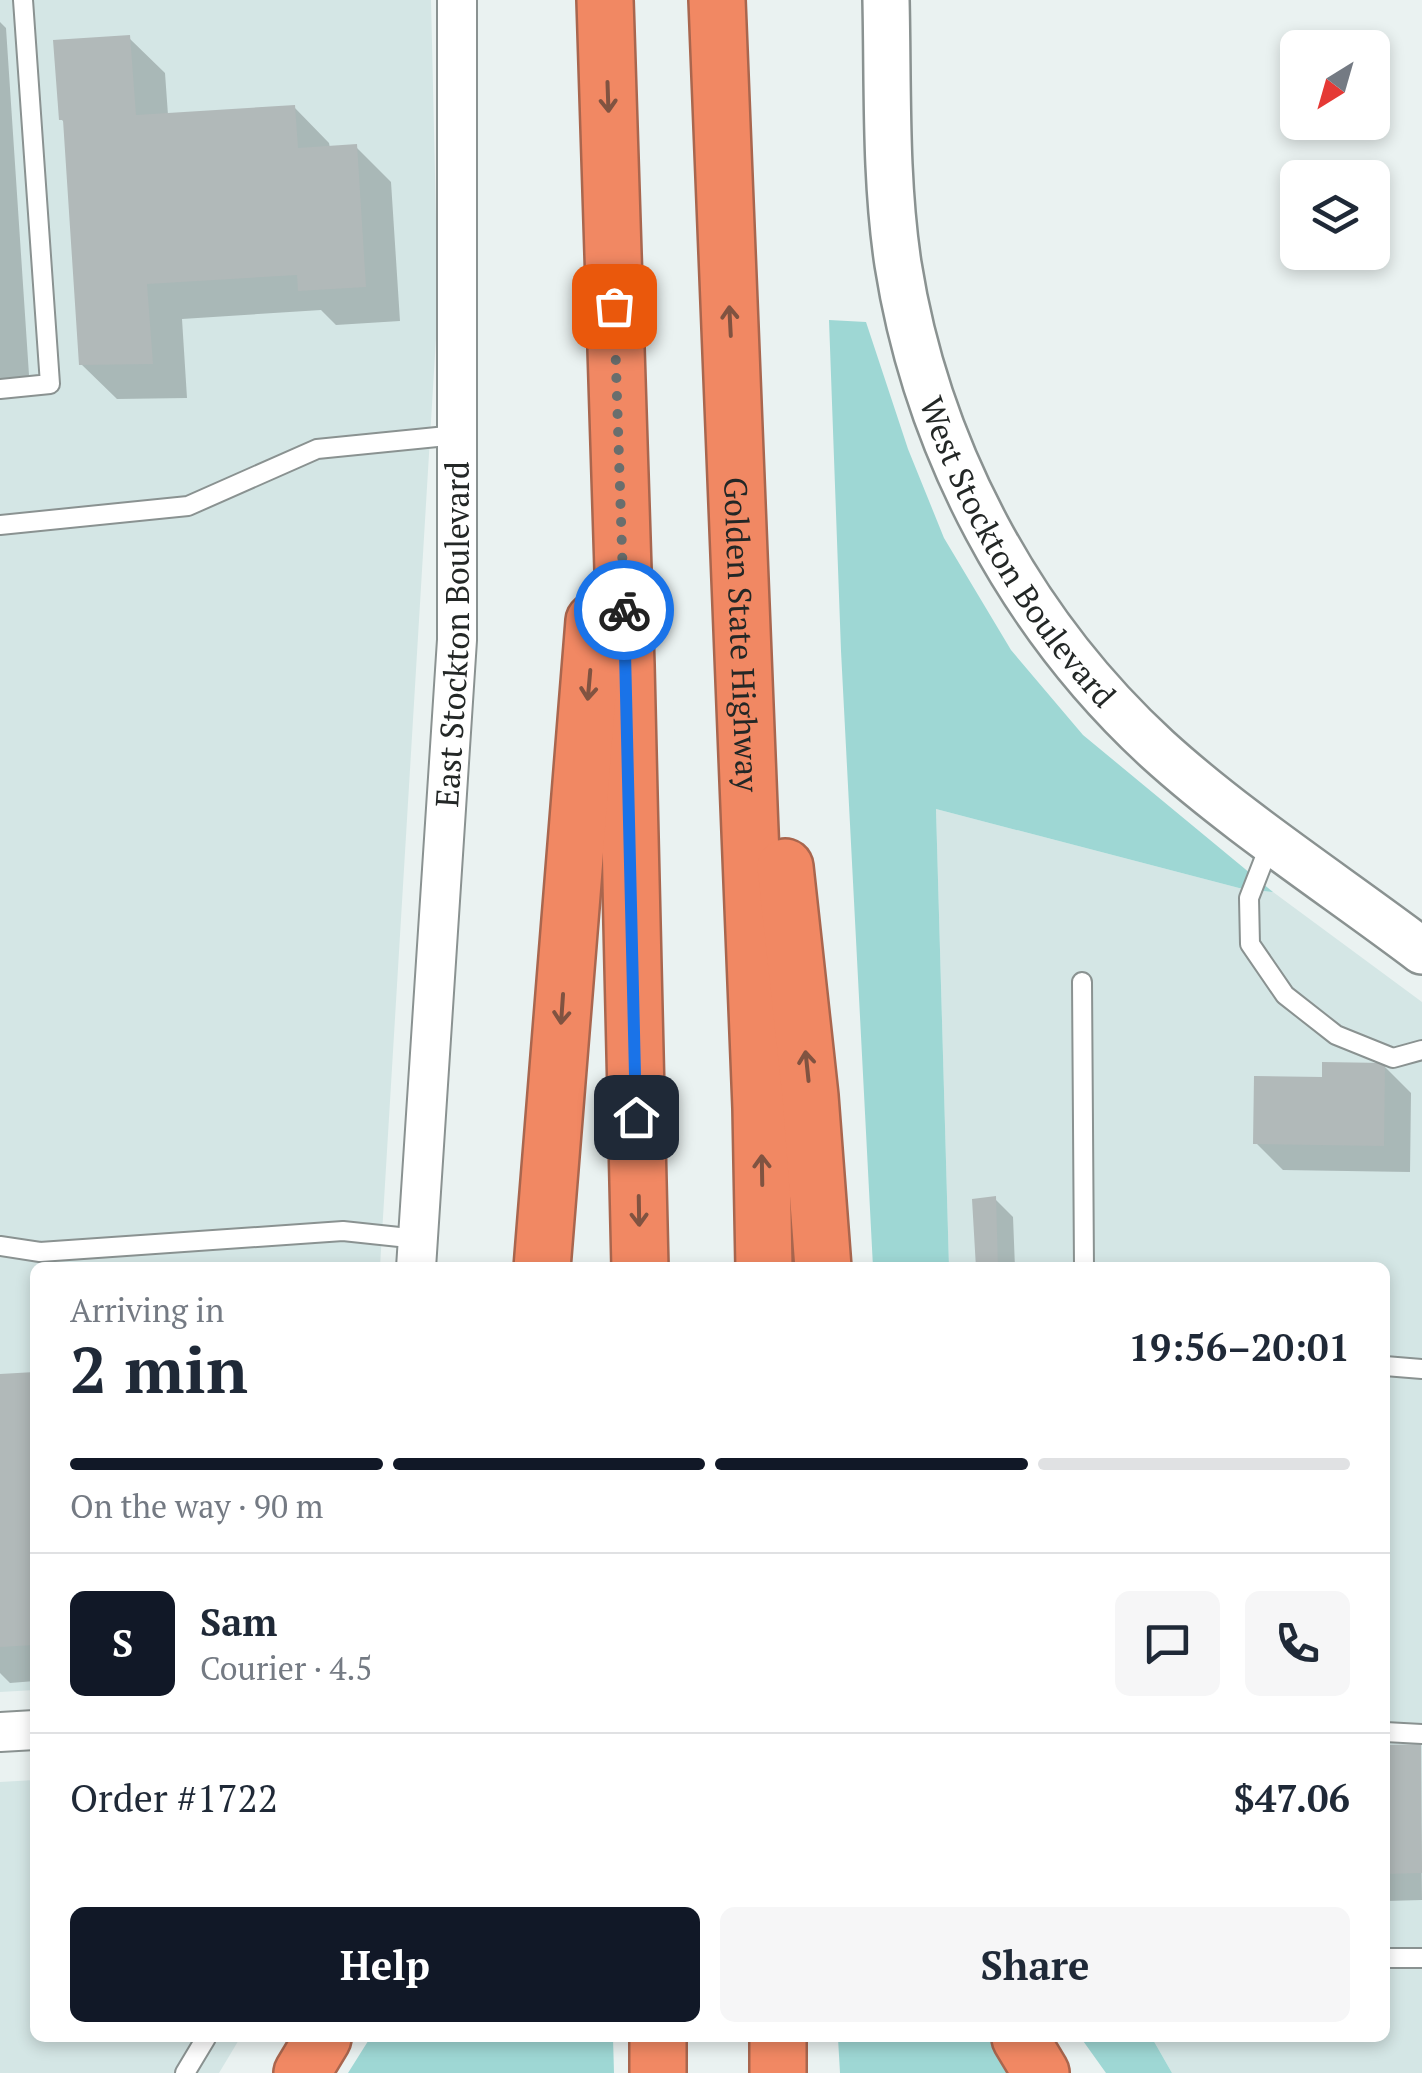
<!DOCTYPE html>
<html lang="en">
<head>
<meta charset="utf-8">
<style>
	:root { --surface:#fff; --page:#f6f6f7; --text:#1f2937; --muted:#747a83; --line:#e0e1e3; --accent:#111827 }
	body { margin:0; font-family:"PT Serif",serif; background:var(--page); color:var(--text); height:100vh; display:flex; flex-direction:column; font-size:38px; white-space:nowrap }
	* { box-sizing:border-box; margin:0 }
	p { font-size:32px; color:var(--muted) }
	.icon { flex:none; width:55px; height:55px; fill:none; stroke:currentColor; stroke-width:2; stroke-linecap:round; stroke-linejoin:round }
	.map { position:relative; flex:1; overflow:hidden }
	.details { position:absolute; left:30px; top:1262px; width:1360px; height:780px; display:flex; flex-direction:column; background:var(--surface); border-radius:15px; box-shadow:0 5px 15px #0003 }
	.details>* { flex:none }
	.needle { width:65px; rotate:217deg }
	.controls { position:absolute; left:1280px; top:30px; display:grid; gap:20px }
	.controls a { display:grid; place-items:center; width:110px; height:110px; border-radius:15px; background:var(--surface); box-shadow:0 5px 15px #0003; font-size:50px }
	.pin { position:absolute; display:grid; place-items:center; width:85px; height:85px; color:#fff; margin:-42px; border-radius:20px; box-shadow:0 5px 15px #0006 }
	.courier { position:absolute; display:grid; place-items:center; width:100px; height:100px; margin:-50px; border:8px solid #1a73e8; border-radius:50%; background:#fff; color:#222; box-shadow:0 2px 12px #0007 }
	.headline em { font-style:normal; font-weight:600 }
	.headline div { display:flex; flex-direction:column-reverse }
	.headline { display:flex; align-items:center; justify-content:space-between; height:170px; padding:0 40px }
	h1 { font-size:65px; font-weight:600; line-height:75px }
	.bar { display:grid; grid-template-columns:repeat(4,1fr); gap:15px 10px; align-content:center; height:120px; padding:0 40px }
	.bar i { height:12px; border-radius:8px; background:var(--line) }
	.bar .on { background:var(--accent) }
	.bar p { grid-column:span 4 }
	.line { display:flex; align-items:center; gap:25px; padding:0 40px; border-top:2px solid var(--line) }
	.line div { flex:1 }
	.round { display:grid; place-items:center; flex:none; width:105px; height:105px; border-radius:15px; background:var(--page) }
	.primary-button { display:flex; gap:20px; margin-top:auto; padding:20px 40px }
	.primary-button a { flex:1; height:115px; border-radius:15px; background:var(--accent); color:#fff; font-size:40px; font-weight:600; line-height:115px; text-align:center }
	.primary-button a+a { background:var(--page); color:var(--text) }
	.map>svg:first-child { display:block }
	.built { fill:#d4e6e5 }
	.green { fill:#9ed7d4 }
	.shadow { fill:#0003 }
	.building { fill:#b1b9b9 }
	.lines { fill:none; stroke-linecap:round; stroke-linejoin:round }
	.service-casing { stroke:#8a9291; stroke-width:22 }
	.minor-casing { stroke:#8a9291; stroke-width:42 }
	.tertiary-casing { stroke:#8a9291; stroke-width:50 }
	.motorway-casing { stroke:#a9664e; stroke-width:60 }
	.service { stroke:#fff; stroke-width:18 }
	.minor { stroke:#fff; stroke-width:38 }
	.tertiary { stroke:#fff; stroke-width:45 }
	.motorway { stroke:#f18863; stroke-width:55 }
	.oneway { stroke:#805341 }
	.done { stroke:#696e6d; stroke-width:10; stroke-dasharray:0 18 }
	.route { stroke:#1a73e8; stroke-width:12 }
	.labels { text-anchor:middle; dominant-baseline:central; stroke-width:10; stroke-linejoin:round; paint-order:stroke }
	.street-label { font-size:32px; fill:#232726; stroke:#fff }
</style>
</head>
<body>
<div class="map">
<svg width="1422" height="2073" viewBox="0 0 1422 2073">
	<rect width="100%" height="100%" fill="#eaf2f1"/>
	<!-- built -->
	<path class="built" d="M 0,0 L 431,0 L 438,305 L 380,1267 L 35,1268 L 35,1690 L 0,1692 Z
		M 936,809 L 1239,888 L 1273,892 L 1422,1002 L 1422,2073 L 1172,2073 L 1152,2038 L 1385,2038 L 1385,1268 L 949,1267 Z
		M 35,1780 L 35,2038 L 240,2038 L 219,2073 L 0,2073 L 0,1782 Z"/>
	<!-- green -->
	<path class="green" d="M 829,320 L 866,322 L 908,449 L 944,538 L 1011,650 L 1083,735 L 1273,892 L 1239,888 L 936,809 L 949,1267 L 873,1267 L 841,651 Z
		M 370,2038 L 613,2038 L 614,2073 L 348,2073 Z
		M 838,2038 L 988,2038 L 1009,2073 L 840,2073 Z
		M 1081,2038 L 1152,2038 L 1172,2073 L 1106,2073 Z"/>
	<!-- shadow -->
	<path class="shadow" d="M 0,22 L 6,28 L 30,390 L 0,392 Z
		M 129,38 L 165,73 L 168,115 L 294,107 L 329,143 L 330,148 L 356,147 L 391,182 L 400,321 L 336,325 L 321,310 L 182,319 L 187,398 L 117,399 L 81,364 L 65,123 L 61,119 Z
		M 1384,1066 L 1411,1093 L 1410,1172 L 1283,1170 L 1256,1143 Z
		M 995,1199 L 1013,1217 L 1015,1268 L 978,1268 Z
		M 35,1375 L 35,1681 L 10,1683 L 0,1673 L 0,1377 Z
		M 1420,1746 L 1422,1900 L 1385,1901 L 1385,1747 Z"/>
	<!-- building -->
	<path class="building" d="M 130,35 L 136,115 L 295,105 L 298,148 L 357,144 L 366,287 L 298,291 L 297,275 L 147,284 L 153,364 L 79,365 L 63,120 L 59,120 L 53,40 Z
		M 1322,1062 L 1385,1063 L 1384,1146 L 1253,1144 L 1254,1076 L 1322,1077 Z
		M 996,1196 L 998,1268 L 976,1268 L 972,1199 Z
		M 35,1372 L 35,1645 L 0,1647 L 0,1374 Z
		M 1421,1744 L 1422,1873 L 1385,1874 L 1385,1745 Z"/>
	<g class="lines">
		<!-- service casing -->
		<g class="service-casing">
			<path id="service" d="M 0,389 L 50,384 L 23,0
				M 0,525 L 188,506 L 317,449 L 457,435
				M 1270,844 L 1249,898 L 1250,944 L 1285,995 L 1336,1035 L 1393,1058 L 1422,1050
				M 1082,982 L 1084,1268
				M 0,1246 L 40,1252 L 343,1231 L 418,1239
				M 1385,1366 L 1422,1369
				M 1385,1732 L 1422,1734
				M 1385,1958 L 1422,1958
				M 185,2073 L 206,2038"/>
		</g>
		<!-- minor casing -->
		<g class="minor-casing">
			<g id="minor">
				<path id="s1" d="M 416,1268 L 457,640 L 457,0"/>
				<path d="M 0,1732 L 35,1730"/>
			</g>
		</g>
		<!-- tertiary casing -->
		<g class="tertiary-casing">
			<g id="tertiary">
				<path id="s2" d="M 886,0 C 888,88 885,178 898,264 C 927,448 1020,623 1157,749 C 1236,821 1336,886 1422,951"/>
			</g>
		</g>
		<!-- motorway casing -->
		<g class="motorway-casing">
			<g id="motorway">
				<path d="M 605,0 L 626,665 L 640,1268"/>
				<path id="s3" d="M 717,0 L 761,1108 L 764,1268"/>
				<path d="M 785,867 L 810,1096 L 823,1268"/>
				<path d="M 542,1268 L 594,621"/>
				<path d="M 658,2038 L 658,2073"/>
				<path d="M 778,2038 L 778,2073"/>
				<path d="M 1020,2038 L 1041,2073"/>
				<path d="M 302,2073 L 323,2038"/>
			</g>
		</g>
		<!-- service -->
		<use href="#service" class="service"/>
		<!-- minor -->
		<use href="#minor" class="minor"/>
		<!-- tertiary -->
		<use href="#tertiary" class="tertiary"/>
		<!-- motorway -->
		<use href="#motorway" class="motorway"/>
	</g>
	<!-- one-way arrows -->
	<defs><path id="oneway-shaft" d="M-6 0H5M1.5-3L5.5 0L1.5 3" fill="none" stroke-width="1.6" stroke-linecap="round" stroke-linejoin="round" transform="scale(2.5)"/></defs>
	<g class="oneway">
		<use href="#oneway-shaft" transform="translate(608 97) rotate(88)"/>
		<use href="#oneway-shaft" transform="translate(730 321) rotate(-93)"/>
		<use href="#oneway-shaft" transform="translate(589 685) rotate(95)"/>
		<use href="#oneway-shaft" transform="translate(562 1009) rotate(94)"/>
		<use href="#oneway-shaft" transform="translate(807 1066) rotate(-96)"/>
		<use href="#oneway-shaft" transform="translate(762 1170) rotate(-91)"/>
		<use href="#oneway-shaft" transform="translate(639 1211) rotate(89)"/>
	</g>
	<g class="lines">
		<!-- done -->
		<path class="done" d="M 614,306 L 624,610"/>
		<!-- route -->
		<path class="route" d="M 624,610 L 636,1117"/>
	</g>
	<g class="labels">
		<!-- street labels -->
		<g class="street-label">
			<text stroke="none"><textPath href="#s2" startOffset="580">West Stockton Boulevard</textPath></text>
			<text stroke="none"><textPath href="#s1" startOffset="635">East Stockton Boulevard</textPath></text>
			<text stroke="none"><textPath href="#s3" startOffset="635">Golden State Highway</textPath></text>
		</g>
	</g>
</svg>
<div class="controls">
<a><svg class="needle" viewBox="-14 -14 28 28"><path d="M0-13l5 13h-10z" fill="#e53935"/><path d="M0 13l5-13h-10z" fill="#747a83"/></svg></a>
<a><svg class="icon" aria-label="layers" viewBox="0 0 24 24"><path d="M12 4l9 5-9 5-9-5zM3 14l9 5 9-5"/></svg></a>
</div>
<div class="pin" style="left:614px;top:306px;background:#ea580c"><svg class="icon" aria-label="bag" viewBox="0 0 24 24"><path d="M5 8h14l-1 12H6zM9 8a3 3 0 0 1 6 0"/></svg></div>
<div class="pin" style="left:636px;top:1117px;background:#1f2937"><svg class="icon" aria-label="home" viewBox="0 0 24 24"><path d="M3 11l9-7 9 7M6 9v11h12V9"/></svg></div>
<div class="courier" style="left:624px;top:610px"><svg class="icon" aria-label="bike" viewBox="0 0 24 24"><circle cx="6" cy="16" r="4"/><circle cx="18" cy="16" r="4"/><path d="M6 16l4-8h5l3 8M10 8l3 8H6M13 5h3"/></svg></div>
<section class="details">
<div class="headline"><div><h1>2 min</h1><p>Arriving in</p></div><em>19:56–20:01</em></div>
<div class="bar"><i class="on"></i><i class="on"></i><i class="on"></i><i></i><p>On the way · 90 m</p></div>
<div class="line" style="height:180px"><b class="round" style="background:var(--accent);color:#fff">S</b><div><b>Sam</b><p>Courier · 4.5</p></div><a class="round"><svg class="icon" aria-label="chat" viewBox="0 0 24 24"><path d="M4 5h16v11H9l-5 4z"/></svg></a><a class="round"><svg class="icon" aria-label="phone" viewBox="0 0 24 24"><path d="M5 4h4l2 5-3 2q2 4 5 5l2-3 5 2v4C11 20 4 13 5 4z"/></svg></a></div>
<div class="line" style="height:130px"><div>Order #1722</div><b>$47.06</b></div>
<div class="primary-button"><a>Help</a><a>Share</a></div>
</section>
</div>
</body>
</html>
